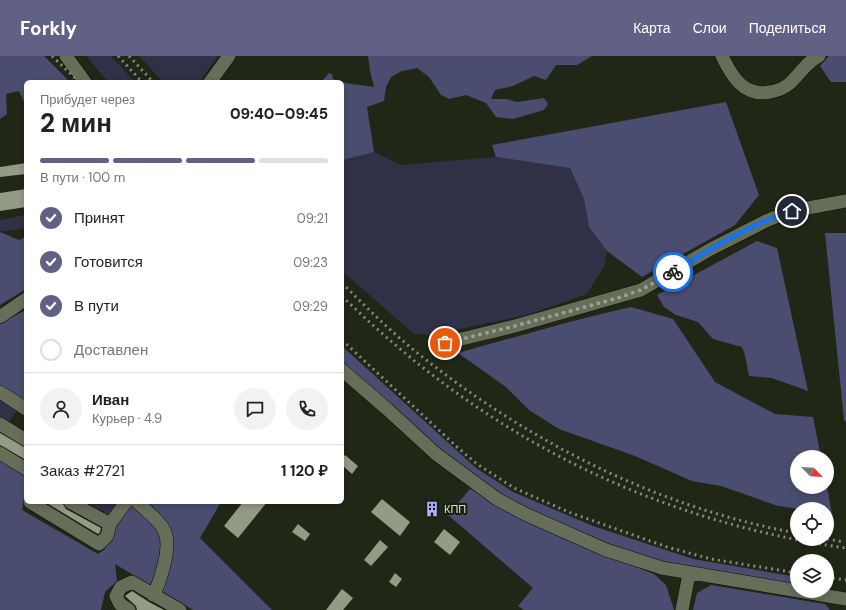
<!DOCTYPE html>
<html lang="ru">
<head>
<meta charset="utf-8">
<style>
	:root { --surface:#fff; --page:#f2f2f2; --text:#222; --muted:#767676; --line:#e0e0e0; --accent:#606184 }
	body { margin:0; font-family:"DM Sans",sans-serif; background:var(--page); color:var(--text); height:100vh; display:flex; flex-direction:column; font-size:15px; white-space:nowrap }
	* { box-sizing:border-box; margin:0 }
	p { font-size:13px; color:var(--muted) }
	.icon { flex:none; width:22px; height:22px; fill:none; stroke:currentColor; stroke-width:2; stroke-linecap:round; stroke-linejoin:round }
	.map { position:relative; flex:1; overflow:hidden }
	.sheet { position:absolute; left:24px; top:24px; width:320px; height:424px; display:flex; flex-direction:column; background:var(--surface); border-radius:6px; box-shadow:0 2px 6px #0003 }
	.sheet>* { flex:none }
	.needle { width:26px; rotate:115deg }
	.controls { position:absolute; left:790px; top:394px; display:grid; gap:8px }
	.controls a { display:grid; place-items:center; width:44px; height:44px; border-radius:50%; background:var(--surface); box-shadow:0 2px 6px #0003; font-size:20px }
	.pin { position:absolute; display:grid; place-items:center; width:34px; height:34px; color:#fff; margin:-17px; border:2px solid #fff; border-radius:50%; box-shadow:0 1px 4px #0007 }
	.courier { position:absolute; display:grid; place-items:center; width:40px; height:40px; margin:-20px; border:3px solid #1a73e8; border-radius:50%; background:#fff; color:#222; box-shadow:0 1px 5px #0007 }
	.head em { font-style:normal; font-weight:800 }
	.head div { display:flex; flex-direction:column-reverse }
	.head { display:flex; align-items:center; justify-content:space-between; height:68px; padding:0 16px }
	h1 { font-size:26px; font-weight:800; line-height:30px }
	.bar { display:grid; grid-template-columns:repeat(4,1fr); gap:6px 4px; align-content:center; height:48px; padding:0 16px }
	.bar i { height:5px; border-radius:3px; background:var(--line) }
	.bar .selected { background:var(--accent) }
	.bar p { grid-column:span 4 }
	.line { display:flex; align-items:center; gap:10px; padding:0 16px; border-top:1px solid var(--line) }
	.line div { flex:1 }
	.round { display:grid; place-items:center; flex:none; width:42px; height:42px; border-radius:21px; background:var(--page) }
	ol { padding:0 16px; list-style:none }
	li { display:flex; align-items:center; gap:12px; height:44px }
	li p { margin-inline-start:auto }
	li .icon { padding:4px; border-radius:50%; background:var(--accent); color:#fff; stroke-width:4 }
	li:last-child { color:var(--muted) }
	li i { width:22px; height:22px; border:2px solid var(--line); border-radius:50% }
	header { display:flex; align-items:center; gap:24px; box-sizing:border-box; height:56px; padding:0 20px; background:var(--accent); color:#fff }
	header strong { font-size:19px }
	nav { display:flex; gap:22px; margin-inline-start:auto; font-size:14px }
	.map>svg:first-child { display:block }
	.green { fill:#303147 }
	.forest { fill:#4b4d70 }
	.building { fill:#939b86 }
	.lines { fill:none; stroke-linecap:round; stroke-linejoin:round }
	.minor-casing { stroke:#0a1002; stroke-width:14 }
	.minor { stroke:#666e5a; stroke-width:13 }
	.rail { stroke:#858b7c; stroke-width:3; stroke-dasharray:2 4; stroke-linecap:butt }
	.done { stroke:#9ba092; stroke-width:4; stroke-dasharray:0 7.2 }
	.route { stroke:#1a73e8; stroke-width:5 }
	.labels { text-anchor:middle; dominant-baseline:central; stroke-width:4; stroke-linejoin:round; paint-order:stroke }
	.poi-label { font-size:11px; fill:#dce1d5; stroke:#171e0d; text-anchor:start }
</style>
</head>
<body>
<header>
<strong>Forkly</strong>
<nav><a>Карта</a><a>Слои</a><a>Поделиться</a></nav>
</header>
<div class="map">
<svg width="846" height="554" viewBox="0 0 846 554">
	<rect width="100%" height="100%" fill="#212716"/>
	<!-- green -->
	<path class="green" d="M 86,0 L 111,0 L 135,26 L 108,26 Z
		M 139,0 L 218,0 L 199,26 L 163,26 Z
		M 374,96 L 401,109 L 496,101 L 570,112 L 584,143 L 589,171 L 607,195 L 604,210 L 587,238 L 527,259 L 431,279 L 414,278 L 342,215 L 342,104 Z
		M 26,159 L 26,172 L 9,175 L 0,175 L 0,164 Z
		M 0,340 L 18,353 L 8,367 L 0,362 Z
		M 87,446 L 122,446 L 113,459 L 106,461 L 103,454 L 98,454 Z"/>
	<!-- forest -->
	<path class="forest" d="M 0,0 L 44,0 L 67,23 L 64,26 L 26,26 L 26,50 L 19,35 L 6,38 L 7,58 L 0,63 Z
		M 368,0 L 592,0 L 577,9 L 556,9 L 546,24 L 534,20 L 513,30 L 495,34 L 491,43 L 506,43 L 517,46 L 544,42 L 548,48 L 544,54 L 513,63 L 496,61 L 486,47 L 466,39 L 449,43 L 441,39 L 429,21 L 417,12 L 402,15 L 391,21 L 386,31 L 384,45 L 367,51 L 374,96 L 343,104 L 342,26 L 322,25 L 329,17 L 333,19 L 332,22 C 340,28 364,29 374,31 L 370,15 Z
		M 829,0 L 846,0 L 846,26 L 831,26 L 820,10 Z
		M 726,46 L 759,139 L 735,169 L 642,221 L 607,195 L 589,171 L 584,143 L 570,112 L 496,101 L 492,89 Z
		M 0,176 L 19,184 L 26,181 L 26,233 L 0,249 Z
		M 825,177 L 846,177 L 846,366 L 844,364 Z
		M 757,185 L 777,192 L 808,335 L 772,322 L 749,320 L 745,299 L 742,291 L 713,283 L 698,266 L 676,259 L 664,251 L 657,239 Z
		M 631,251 L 673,263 L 715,326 L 775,358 L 813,361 L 821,401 L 797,401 L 797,431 L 827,431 L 832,458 L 827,457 L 827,453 L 800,453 L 778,450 L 721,430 L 692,425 L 635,400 L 559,373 L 529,354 L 506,331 L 458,297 C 515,281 573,264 631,251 Z
		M 26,254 L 26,348 L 0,330 L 0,267 Z
		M 342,290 L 476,412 L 513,436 L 593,470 L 693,503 L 797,521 L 797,530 L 687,512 L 633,498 L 526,452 L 492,433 L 434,389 L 342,306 Z
		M 0,403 L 26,420 L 26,435 L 22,454 L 98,498 L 105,493 L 110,480 L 130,447 C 170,476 163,487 152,530 L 115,508 L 117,525 L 105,536 L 101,554 L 0,554 Z
		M 470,433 L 613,502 L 654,518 L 666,529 L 674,554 L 524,554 L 518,550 L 533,532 L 448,459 Z
		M 143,446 L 221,446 L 200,482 L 272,554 L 193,554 L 162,535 L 172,493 Z
		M 711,529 L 825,548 L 830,554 L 693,554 L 697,537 Z"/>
	<!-- building -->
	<path class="building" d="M 26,107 L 26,118 L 0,121 L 0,111 Z
		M 26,133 L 26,151 L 0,155 L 0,137 Z
		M 0,377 L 26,392 L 26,404 L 0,389 Z
		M 345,399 L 358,410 L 352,418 L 342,409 L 342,403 Z
		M 382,443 L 410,466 L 400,480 L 371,456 Z
		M 45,446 L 62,446 L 66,453 L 101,472 L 100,476 L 98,478 Z
		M 243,446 L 267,446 L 238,482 L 224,470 Z
		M 298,468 L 310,478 L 305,485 L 292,476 Z
		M 444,473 L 460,486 L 450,499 L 434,486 Z
		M 380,484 L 388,491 L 371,510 L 364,504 Z
		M 395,517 L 402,523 L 396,531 L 389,526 Z
		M 342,533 L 353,542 L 343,554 L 326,554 Z
		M 132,535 L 149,546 L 164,554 L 137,554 L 136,550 L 125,540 Z"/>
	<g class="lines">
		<!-- minor casing -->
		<g class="minor-casing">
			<path id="minor" d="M 66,0 L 85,26
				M 722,0 C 732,21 744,41 770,36 C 777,35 784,32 789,28 C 800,18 806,6 819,0
				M 210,26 L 229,0
				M 0,261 L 26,243
				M 445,287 L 515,270 L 641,234 L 709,194 L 768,164 L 792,155 L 846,145
				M 342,314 L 387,353 L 436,398 L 497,443 L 525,458 L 606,494 L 662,512 L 846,543
				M 0,336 L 26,353
				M 0,368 L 26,384
				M 0,397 L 26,413
				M 30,446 L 99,488 L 107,480 L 110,468
				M 70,446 L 110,468 L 126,446
				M 137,446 C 162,469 173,473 164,509 C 161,519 159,530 153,539
				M 129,554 L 120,548 L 116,540 L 121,531 L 132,526 L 180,554
				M 682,554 L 689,518"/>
		</g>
		<!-- minor -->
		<use href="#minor" class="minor"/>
		<!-- rail -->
		<path class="rail" d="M 52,0 L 79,26
			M 118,0 L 142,26
			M 129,0 L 153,26
			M 342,227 C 367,252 392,277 420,299 C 528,385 655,450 791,476
			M 342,240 C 483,379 650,464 846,492
			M 342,284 L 456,390 L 477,408 L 514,432 L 571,457 L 667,491 L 711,503 L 797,517
			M 827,483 L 844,486
			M 827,521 L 846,524"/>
	</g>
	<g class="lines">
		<!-- done -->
		<path class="done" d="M 445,287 L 515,270 L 618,242 L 641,234 L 673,216"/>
		<!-- route -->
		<path class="route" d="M 673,216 C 711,193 750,168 792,155"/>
	</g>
	<!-- icons -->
	<defs>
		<g id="building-bare" transform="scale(1.2)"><path d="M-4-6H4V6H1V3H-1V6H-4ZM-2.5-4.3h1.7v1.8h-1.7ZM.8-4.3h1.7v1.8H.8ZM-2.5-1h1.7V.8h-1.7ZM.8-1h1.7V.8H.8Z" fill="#abaffb" stroke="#171e0d" stroke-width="2.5" paint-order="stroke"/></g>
	</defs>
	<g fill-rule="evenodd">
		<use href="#building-bare" x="432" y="453"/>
	</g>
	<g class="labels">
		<!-- poi labels -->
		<g class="poi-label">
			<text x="444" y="453">КПП</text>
		</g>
	</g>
</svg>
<div class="controls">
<a><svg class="needle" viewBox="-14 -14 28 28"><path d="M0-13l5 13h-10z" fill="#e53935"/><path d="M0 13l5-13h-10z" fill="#767676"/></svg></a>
<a><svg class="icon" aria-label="locate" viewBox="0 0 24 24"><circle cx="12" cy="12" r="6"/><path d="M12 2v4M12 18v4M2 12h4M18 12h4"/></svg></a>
<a><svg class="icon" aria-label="layers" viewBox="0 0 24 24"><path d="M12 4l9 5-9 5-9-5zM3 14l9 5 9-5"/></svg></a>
</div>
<div class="pin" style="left:445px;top:287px;background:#ea580c"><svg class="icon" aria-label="bag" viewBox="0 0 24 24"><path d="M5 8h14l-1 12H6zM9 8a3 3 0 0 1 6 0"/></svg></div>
<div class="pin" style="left:792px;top:155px;background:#1f2937"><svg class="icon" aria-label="home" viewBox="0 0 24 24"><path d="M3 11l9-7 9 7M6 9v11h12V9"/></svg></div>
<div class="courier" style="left:673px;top:216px"><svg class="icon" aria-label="bike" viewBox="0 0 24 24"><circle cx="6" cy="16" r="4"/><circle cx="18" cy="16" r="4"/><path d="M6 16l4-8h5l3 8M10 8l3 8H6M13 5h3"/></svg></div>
<section class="sheet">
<div class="head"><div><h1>2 мин</h1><p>Прибудет через</p></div><em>09:40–09:45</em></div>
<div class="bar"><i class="selected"></i><i class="selected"></i><i class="selected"></i><i></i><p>В пути · 100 m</p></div>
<ol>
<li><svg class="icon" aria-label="check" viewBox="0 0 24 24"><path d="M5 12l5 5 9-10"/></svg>Принят<p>09:21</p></li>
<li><svg class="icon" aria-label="check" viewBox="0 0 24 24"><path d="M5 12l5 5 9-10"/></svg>Готовится<p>09:23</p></li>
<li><svg class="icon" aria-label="check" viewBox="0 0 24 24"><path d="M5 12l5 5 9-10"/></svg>В пути<p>09:29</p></li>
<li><i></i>Доставлен</li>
</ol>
<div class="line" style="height:72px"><a class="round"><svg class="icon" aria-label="person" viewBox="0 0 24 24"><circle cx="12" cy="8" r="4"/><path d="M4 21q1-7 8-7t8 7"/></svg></a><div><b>Иван</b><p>Курьер · 4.9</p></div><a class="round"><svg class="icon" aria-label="chat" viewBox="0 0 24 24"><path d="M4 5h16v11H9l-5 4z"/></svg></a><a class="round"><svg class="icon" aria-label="phone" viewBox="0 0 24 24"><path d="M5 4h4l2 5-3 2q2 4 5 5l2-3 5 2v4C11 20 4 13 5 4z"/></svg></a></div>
<div class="line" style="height:52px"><div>Заказ #2721</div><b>1 120 ₽</b></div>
</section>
</div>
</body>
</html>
